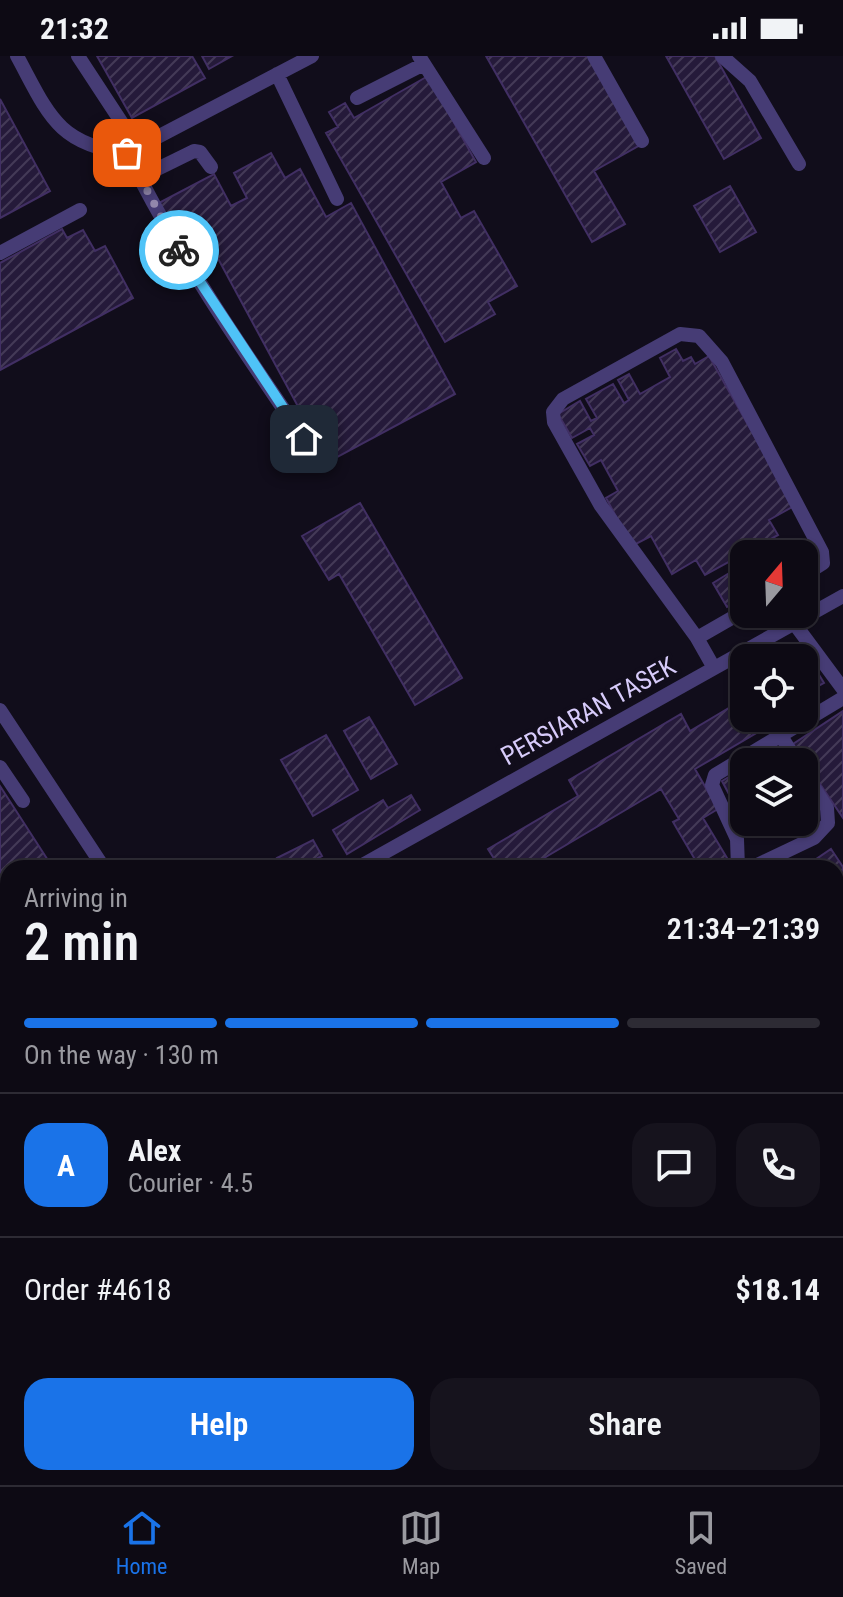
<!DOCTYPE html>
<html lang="en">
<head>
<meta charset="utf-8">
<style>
	:root { --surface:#0d0a14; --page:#16131d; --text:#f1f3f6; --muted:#9a9aa0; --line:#2d2b34; --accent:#1a73e8 }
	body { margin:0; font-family:"Roboto Condensed",sans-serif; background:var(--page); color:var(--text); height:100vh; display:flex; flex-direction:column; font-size:30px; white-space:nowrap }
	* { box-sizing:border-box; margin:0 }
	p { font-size:26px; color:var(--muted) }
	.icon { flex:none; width:44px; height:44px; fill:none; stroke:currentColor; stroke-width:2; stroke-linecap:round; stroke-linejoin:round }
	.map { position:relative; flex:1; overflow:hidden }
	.drawer { position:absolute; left:0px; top:804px; width:844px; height:626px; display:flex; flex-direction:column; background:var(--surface); border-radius:24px 24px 0 0; box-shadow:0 2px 6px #0004,0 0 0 2px var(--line) }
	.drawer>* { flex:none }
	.needle { width:52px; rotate:19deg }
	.tools { position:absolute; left:730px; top:484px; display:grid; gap:16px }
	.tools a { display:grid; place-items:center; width:88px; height:88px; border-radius:16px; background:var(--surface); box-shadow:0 2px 6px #0004,0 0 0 2px var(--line); font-size:40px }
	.pin { position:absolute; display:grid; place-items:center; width:68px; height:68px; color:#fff; margin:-34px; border-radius:16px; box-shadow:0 4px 12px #0006 }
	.courier { position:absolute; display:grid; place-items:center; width:80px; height:80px; margin:-40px; border:6px solid #4fc3f7; border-radius:50%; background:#fff; color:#222; box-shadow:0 2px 10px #0007 }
	.headline em { font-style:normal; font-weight:600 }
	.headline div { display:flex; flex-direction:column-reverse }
	.headline { display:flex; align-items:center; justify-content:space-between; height:136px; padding:0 24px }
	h1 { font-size:52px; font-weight:600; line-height:60px }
	.bar { display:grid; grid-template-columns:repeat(4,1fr); gap:12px 8px; align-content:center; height:96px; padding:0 24px }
	.bar i { height:10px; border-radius:6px; background:var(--line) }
	.bar .active { background:var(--accent) }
	.bar p { grid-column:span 4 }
	.line { display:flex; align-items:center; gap:20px; padding:0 24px; border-top:2px solid var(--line) }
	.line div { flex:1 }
	.round { display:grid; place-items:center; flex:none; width:84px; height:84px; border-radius:24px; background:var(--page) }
	.button { display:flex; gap:16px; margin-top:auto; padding:16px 24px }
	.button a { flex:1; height:92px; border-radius:24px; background:var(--accent); color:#fff; font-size:32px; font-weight:600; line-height:92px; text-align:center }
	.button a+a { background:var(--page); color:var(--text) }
	.status { display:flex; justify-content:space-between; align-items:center; height:56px; padding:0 40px; background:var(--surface); direction:ltr }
	.status svg { height:22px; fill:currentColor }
	.tab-bar { display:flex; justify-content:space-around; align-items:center; height:112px; border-top:2px solid var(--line); background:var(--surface); font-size:22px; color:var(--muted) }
	.tab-bar a { display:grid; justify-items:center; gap:4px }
	.tab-bar .active { color:var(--accent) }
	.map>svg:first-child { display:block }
	.building { fill:url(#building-hatch); stroke:#412f63; stroke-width:2 }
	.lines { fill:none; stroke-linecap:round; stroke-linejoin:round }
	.minor { stroke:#463c75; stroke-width:14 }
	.rail { stroke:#15abdc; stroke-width:3; stroke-dasharray:12 10; stroke-linecap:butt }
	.done { stroke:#9288ac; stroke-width:8; stroke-dasharray:0 14.4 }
	.route { stroke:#4fc3f7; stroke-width:10 }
	.labels { text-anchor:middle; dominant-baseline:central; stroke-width:8; stroke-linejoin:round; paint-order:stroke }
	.street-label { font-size:26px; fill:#d7cbfa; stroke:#110d1b }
</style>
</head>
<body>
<div class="status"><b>21:32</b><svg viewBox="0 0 49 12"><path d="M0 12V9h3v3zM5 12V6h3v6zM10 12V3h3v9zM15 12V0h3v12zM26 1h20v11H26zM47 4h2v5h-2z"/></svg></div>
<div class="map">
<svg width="843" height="1429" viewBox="0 0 843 1429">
	<defs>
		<pattern id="building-hatch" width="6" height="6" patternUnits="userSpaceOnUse" patternTransform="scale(2)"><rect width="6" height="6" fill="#251a3a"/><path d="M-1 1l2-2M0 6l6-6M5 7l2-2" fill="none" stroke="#443a57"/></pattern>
	</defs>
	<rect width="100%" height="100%" fill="#110d1b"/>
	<!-- building -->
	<path class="building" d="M 97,0 L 192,0 L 205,22 L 132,62 Z
		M 202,0 L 232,0 L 209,13 Z
		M 486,0 L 589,0 L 640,89 L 594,115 L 625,168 L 592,186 Z
		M 666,0 L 715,0 L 761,82 L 724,103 Z
		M 428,20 L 476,106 L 441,126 L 461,162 L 474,155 L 517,230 L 488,246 L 495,258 L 445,286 L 326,77 L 338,71 L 329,56 L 345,47 L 354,62 Z
		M 0,43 L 50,135 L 0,162 Z
		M 271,97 L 285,122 L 300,113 L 326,161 L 351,147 L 455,338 L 328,406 L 195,160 L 170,172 L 157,148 L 214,118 L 231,150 L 247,142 L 234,117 Z
		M 730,130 L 756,176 L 720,196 L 694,150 Z
		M 62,173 L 67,182 L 83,174 L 95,195 L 105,190 L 133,242 L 0,314 L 0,207 Z
		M 676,293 L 683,305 L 691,301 L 695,308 L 709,300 L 794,450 L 769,464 L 778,479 L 705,519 L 696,504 L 672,518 L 651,480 L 632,490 L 606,442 L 618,435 L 601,404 L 590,410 L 577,388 L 594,379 L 590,372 L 572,382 L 558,358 L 580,345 L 591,365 L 597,362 L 586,343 L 613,328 L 624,347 L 629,344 L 618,324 L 629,318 L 640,338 L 670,321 L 660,302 Z
		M 360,447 L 462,622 L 415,649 L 339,518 L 329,524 L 302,480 Z
		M 744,508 L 744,542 L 727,551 L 713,527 Z
		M 816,614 L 824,627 L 804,638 L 804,622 Z
		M 744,643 L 744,662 L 782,662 L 695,713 L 718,753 L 703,762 L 733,812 L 700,812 L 673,766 L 679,763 L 661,733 L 527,812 L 500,812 L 488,793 L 578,740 L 569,724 L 681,658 L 690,675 Z
		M 843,655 L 843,762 L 793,688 Z
		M 369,661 L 397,708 L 371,723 L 344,675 Z
		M 326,679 L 358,734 L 313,760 L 281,704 Z
		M 777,693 L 785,706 L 755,706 Z
		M 744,712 L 744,732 L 730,740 L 722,725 Z
		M 0,730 L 53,812 L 8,812 L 8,949 L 0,954 Z
		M 411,739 L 420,754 L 347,798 L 333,774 L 383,744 L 388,752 Z
		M 313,784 L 322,800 L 299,812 L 283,812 L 277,802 Z
		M 831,793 L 843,811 L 843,858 L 836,862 L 836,812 L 803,812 Z
		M 843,858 L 843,885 L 836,890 L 836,862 Z"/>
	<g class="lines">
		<!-- minor -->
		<path class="minor" d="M 17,0 C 48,57 57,89 127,97 L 312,0
			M 78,0 L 139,93
			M 419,0 L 484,102
			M 594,0 L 642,85
			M 722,0 L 750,25 L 799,108
			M 277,18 L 337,143
			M 357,42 L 424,8
			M 127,97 C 177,198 240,290 304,383
			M 139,122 L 194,95 L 200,96 L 211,111
			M 0,197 L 80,154
			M 794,567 L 843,633
			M 697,582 L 744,555
			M 714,612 L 697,582 L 601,450 L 554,366 L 553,356 L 563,343 L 680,278 L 699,280 L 722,306 L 822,496 L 823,507 L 804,519
			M 0,654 L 104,812
			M 781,680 L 797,706
			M 0,711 L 23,745
			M 357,812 L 843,540
			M 738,812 L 737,783 L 712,729 L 715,719 L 843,642
			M 751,812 L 814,782 L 828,767 L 827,752 L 804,716
			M 836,1016 L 843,1011
			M 0,1020 L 8,1015
			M 0,1053 L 8,1049
			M 836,1115 L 843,1122
			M 836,1325 L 843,1338
			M 836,1395 L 843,1390
			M 673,1422 L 680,1429
			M 221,1429 L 232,1422
			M 786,1429 L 795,1422"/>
		<!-- rail -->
		<path class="rail" d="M 836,944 L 843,940
			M 836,981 L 843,976
			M 0,1388 L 8,1383
			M 173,1429 L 184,1422"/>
	</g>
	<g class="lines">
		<!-- done -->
		<path class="done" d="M 127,97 L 179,194"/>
		<!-- route -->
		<path class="route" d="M 179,194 L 304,383"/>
	</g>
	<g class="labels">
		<!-- street labels -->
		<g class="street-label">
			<text transform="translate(588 655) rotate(-29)">PERSIARAN TASEK</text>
		</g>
	</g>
</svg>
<div class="tools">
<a><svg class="needle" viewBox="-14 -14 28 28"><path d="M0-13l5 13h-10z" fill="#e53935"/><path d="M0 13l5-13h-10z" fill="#9a9aa0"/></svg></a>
<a><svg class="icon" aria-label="locate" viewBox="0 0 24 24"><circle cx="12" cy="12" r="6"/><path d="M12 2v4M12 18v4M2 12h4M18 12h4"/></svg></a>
<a><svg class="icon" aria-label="layers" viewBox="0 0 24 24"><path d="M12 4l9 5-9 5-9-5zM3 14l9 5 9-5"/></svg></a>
</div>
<div class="pin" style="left:127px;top:97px;background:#ea580c"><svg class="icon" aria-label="bag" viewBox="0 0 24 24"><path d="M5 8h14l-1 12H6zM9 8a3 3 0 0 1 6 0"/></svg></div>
<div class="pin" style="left:304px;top:383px;background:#1f2937"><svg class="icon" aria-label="home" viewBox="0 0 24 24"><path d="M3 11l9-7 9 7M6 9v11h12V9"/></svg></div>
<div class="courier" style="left:179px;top:194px"><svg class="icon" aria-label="bike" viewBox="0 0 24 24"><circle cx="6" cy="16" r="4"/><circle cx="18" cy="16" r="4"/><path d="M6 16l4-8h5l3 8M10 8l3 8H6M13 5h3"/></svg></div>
<section class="drawer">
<div class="headline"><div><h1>2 min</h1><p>Arriving in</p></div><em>21:34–21:39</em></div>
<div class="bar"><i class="active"></i><i class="active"></i><i class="active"></i><i></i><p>On the way · 130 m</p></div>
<div class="line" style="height:144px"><b class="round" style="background:var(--accent);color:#fff">A</b><div><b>Alex</b><p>Courier · 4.5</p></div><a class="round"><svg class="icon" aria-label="chat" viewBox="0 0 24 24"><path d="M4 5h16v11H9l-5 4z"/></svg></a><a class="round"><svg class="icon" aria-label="phone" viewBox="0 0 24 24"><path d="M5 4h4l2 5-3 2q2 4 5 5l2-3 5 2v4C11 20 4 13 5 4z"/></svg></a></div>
<div class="line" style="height:104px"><div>Order #4618</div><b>$18.14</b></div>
<div class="button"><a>Help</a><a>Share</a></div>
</section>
</div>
<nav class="tab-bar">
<a class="active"><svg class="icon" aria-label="home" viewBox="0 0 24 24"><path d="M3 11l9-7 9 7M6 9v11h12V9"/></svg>Home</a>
<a><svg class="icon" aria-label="map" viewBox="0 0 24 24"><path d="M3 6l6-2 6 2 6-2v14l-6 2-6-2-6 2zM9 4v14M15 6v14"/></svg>Map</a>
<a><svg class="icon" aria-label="saved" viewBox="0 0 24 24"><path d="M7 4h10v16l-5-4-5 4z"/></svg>Saved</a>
</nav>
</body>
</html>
